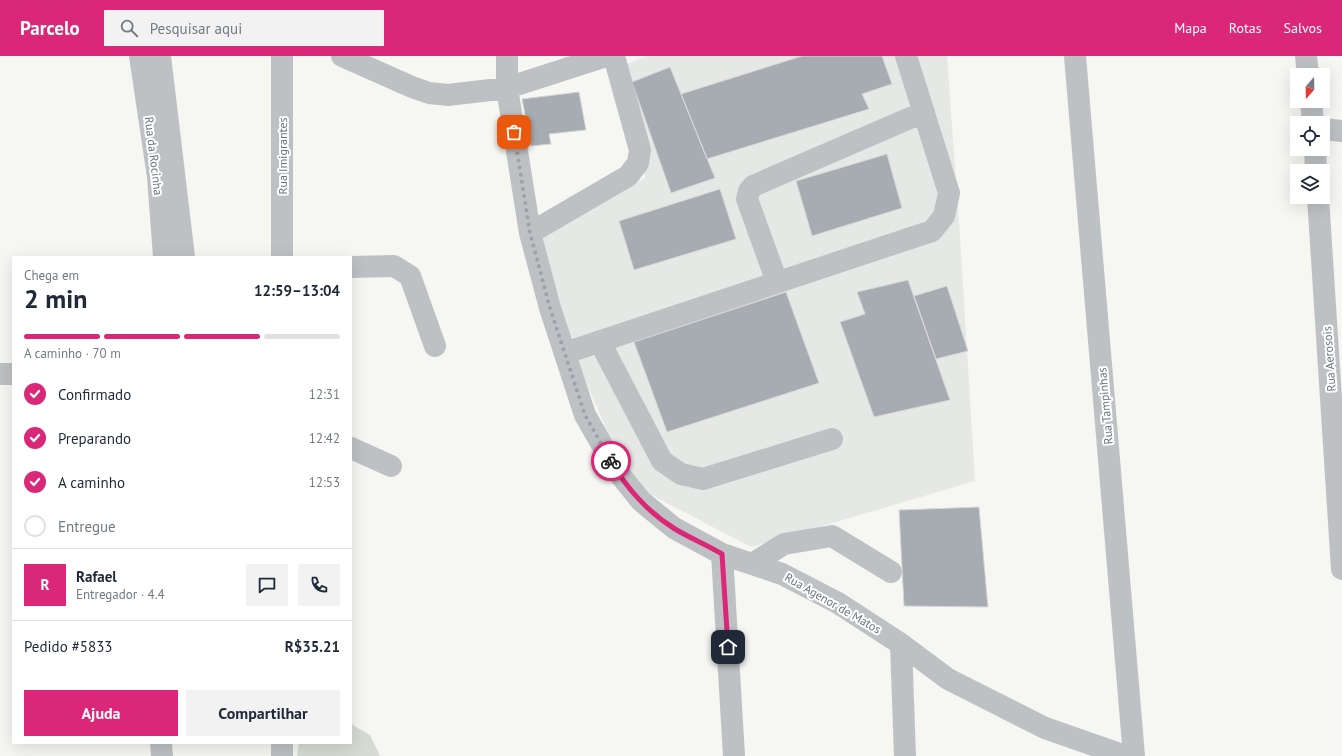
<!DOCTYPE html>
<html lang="pt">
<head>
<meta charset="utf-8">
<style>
	:root { --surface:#fff; --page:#f2f2f3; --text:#1f2937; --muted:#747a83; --line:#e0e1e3; --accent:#db2777 }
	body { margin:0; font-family:"PT Sans",sans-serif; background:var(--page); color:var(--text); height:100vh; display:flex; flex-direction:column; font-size:15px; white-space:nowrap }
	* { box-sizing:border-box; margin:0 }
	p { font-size:13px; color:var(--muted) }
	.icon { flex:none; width:22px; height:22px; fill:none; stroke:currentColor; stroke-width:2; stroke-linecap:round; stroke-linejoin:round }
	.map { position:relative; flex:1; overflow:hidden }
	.drawer { position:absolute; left:12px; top:200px; width:340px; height:488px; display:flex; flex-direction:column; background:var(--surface); border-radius:0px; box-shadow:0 4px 16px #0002 }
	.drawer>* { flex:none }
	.needle { width:26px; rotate:200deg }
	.controls { position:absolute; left:1290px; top:12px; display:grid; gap:8px }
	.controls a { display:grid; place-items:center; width:40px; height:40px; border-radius:0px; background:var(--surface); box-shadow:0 4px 16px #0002; font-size:20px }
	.pin { position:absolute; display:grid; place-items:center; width:34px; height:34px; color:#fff; margin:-17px; border-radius:8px; box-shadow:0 2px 6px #0006 }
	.courier { position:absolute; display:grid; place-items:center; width:40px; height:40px; margin:-20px; border:3px solid #db2777; border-radius:50%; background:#fff; color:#222; box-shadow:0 1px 5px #0007 }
	.head em { font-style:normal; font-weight:700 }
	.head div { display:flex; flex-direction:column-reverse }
	.head { display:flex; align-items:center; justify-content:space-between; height:68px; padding:0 12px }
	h1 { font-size:26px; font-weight:700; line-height:30px }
	.bar { display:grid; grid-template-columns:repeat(4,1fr); gap:6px 4px; align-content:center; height:48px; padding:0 12px }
	.bar i { height:5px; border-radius:3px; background:var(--line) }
	.bar .active { background:var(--accent) }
	.bar p { grid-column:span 4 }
	.line { display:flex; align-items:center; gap:10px; padding:0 12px; border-top:1px solid var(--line) }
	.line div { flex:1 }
	.round { display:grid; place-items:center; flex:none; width:42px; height:42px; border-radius:0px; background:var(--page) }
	ol { padding:0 12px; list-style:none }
	li { display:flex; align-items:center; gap:12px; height:44px }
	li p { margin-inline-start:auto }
	li .icon { padding:4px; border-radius:50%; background:var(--accent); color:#fff; stroke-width:4 }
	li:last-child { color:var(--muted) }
	li i { width:22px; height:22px; border:2px solid var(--line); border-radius:50% }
	.button { display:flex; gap:8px; margin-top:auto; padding:8px 12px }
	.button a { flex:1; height:46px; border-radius:0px; background:var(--accent); color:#fff; font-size:16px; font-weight:700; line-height:46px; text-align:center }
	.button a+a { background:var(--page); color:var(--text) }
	header { display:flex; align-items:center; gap:24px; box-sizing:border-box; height:56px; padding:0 20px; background:var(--accent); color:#fff }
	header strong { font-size:19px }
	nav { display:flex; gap:22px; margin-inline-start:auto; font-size:14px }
	.search { width:280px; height:36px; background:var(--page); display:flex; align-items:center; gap:10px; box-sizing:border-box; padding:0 14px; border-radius:0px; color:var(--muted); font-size:15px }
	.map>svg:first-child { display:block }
	.built { fill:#e6e8e6 }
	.green { fill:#d5dad3 }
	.building { fill:#a7acb2; stroke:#d7d8d6 }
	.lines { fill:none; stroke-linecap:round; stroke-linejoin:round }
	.minor { stroke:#bec1c4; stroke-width:22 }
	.done { stroke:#9aa1a8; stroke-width:4; stroke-dasharray:0 7.2 }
	.route { stroke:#db2777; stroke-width:5 }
	.labels { text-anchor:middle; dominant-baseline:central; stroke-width:4; stroke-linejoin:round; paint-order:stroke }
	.street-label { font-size:12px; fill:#697380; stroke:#fff }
</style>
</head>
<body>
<header>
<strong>Parcelo</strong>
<div class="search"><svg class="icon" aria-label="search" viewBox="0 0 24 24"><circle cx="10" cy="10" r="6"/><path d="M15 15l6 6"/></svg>Pesquisar aqui</div>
<nav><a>Mapa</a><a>Rotas</a><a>Salvos</a></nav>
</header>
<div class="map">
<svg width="1342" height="700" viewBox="0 0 1342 700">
	<rect width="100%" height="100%" fill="#f6f6f3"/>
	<!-- built -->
	<path class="built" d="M 647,0 L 947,0 L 960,181 L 975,425 L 751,491 L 642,434 L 608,377 L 577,305 L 541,183 L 645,122 L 625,9 Z"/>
	<!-- green -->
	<path class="green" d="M 351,668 L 370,679 L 380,700 L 297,700 L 299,687 L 351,687 Z"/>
	<!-- building -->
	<path class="building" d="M 802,0 L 882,0 L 892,28 L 862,38 L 869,53 L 707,103 L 681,38 Z
		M 670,11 L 715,122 L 671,137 L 632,26 Z
		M 579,36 L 586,74 L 549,78 L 551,88 L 531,90 L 522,43 Z
		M 887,98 L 902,152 L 812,180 L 796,125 Z
		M 720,133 L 736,183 L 634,214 L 619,165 Z
		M 908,224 L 950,344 L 874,361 L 840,266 L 865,258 L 857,236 Z
		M 947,230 L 968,295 L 936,303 L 914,240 Z
		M 786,236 L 819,327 L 667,376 L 634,286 Z
		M 979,451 L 988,551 L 904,550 L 899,454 Z"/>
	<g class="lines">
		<!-- minor -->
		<path class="minor" d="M 140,0 L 158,121 L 164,201
			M 160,0 L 184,201
			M 342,0 L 412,31 L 429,37 L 448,39 L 507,32 L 606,0
			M 507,0 L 507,32 L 530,177 L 550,252 L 585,359 L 617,415 L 641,445 L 674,472 L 722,498 L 782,518 L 838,547 L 901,588 L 948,623 L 1045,672 L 1125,700
			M 1075,0 L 1134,700
			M 1306,0 L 1308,19
			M 1311,45 L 1313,67
			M 1323,73 L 1342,75
			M 1315,93 L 1316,115
			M 1318,141 L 1342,513
			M 530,177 L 628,120 L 638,107 L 640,94 L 614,0
			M 282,201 L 282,0
			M 351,211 L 394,210 L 410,220 L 435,290
			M 777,226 L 747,143 L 749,135 L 753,130 L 924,56
			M 600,286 L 662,405 L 681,418 L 703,423 L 832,383
			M 565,297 L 932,175 L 944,160 L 949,137 L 906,0
			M 0,318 L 13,318
			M 351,392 L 391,410
			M 722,498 L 734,700
			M 752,508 L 784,488 L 832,480 L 891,516
			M 901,588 L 905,700
			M 161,687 L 162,700
			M 282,700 L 282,687"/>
	</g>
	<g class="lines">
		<!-- done -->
		<path class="done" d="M 514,76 L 530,177 L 550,252 L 585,359 L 611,405"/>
		<!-- route -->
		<path class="route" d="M 611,405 C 626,432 649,457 675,473 C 690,482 707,489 722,498 L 728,591"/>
	</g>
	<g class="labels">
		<!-- street labels -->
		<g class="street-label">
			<text transform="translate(154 100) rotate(83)">Rua da Rocinha</text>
			<text transform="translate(282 100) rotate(-90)">Rua Imigrantes</text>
			<text transform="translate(1329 303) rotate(-94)">Rua Aerosois</text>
			<text transform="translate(1105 350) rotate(-95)">Rua Tampinhas</text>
			<text transform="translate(833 547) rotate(30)">Rua Agenor de Matos</text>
		</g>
	</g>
</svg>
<div class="controls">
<a><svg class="needle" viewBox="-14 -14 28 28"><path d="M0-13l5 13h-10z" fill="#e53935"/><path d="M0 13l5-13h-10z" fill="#747a83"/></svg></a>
<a><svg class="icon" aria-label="locate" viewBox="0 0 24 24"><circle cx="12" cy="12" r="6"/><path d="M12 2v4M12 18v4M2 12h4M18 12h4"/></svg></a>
<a><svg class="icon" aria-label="layers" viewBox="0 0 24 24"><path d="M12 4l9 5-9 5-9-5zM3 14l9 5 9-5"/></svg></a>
</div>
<div class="pin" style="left:514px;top:76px;background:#ea580c"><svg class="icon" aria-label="bag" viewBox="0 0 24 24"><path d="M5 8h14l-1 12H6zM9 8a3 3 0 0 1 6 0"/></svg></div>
<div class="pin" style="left:728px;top:591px;background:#1f2937"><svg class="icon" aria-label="home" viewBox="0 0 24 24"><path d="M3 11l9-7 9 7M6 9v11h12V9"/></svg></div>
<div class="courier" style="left:611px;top:405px"><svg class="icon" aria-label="bike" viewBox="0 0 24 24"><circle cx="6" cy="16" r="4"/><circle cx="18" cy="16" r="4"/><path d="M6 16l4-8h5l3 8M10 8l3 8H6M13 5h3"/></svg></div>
<section class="drawer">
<div class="head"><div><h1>2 min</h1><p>Chega em</p></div><em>12:59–13:04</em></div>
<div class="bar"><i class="active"></i><i class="active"></i><i class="active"></i><i></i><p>A caminho · 70 m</p></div>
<ol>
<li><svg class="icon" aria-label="check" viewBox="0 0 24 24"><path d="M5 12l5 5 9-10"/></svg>Confirmado<p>12:31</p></li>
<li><svg class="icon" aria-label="check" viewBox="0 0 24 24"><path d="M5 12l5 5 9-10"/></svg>Preparando<p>12:42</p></li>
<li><svg class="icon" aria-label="check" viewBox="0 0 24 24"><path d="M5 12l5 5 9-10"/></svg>A caminho<p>12:53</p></li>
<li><i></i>Entregue</li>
</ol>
<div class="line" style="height:72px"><b class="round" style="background:var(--accent);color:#fff">R</b><div><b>Rafael</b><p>Entregador · 4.4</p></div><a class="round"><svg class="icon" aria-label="chat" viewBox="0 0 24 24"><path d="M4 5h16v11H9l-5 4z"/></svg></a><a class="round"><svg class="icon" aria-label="phone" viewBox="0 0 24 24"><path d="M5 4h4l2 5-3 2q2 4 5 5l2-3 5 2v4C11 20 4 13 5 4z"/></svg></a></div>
<div class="line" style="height:52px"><div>Pedido #5833</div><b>R$35.21</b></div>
<div class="button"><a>Ajuda</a><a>Compartilhar</a></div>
</section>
</div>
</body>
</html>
